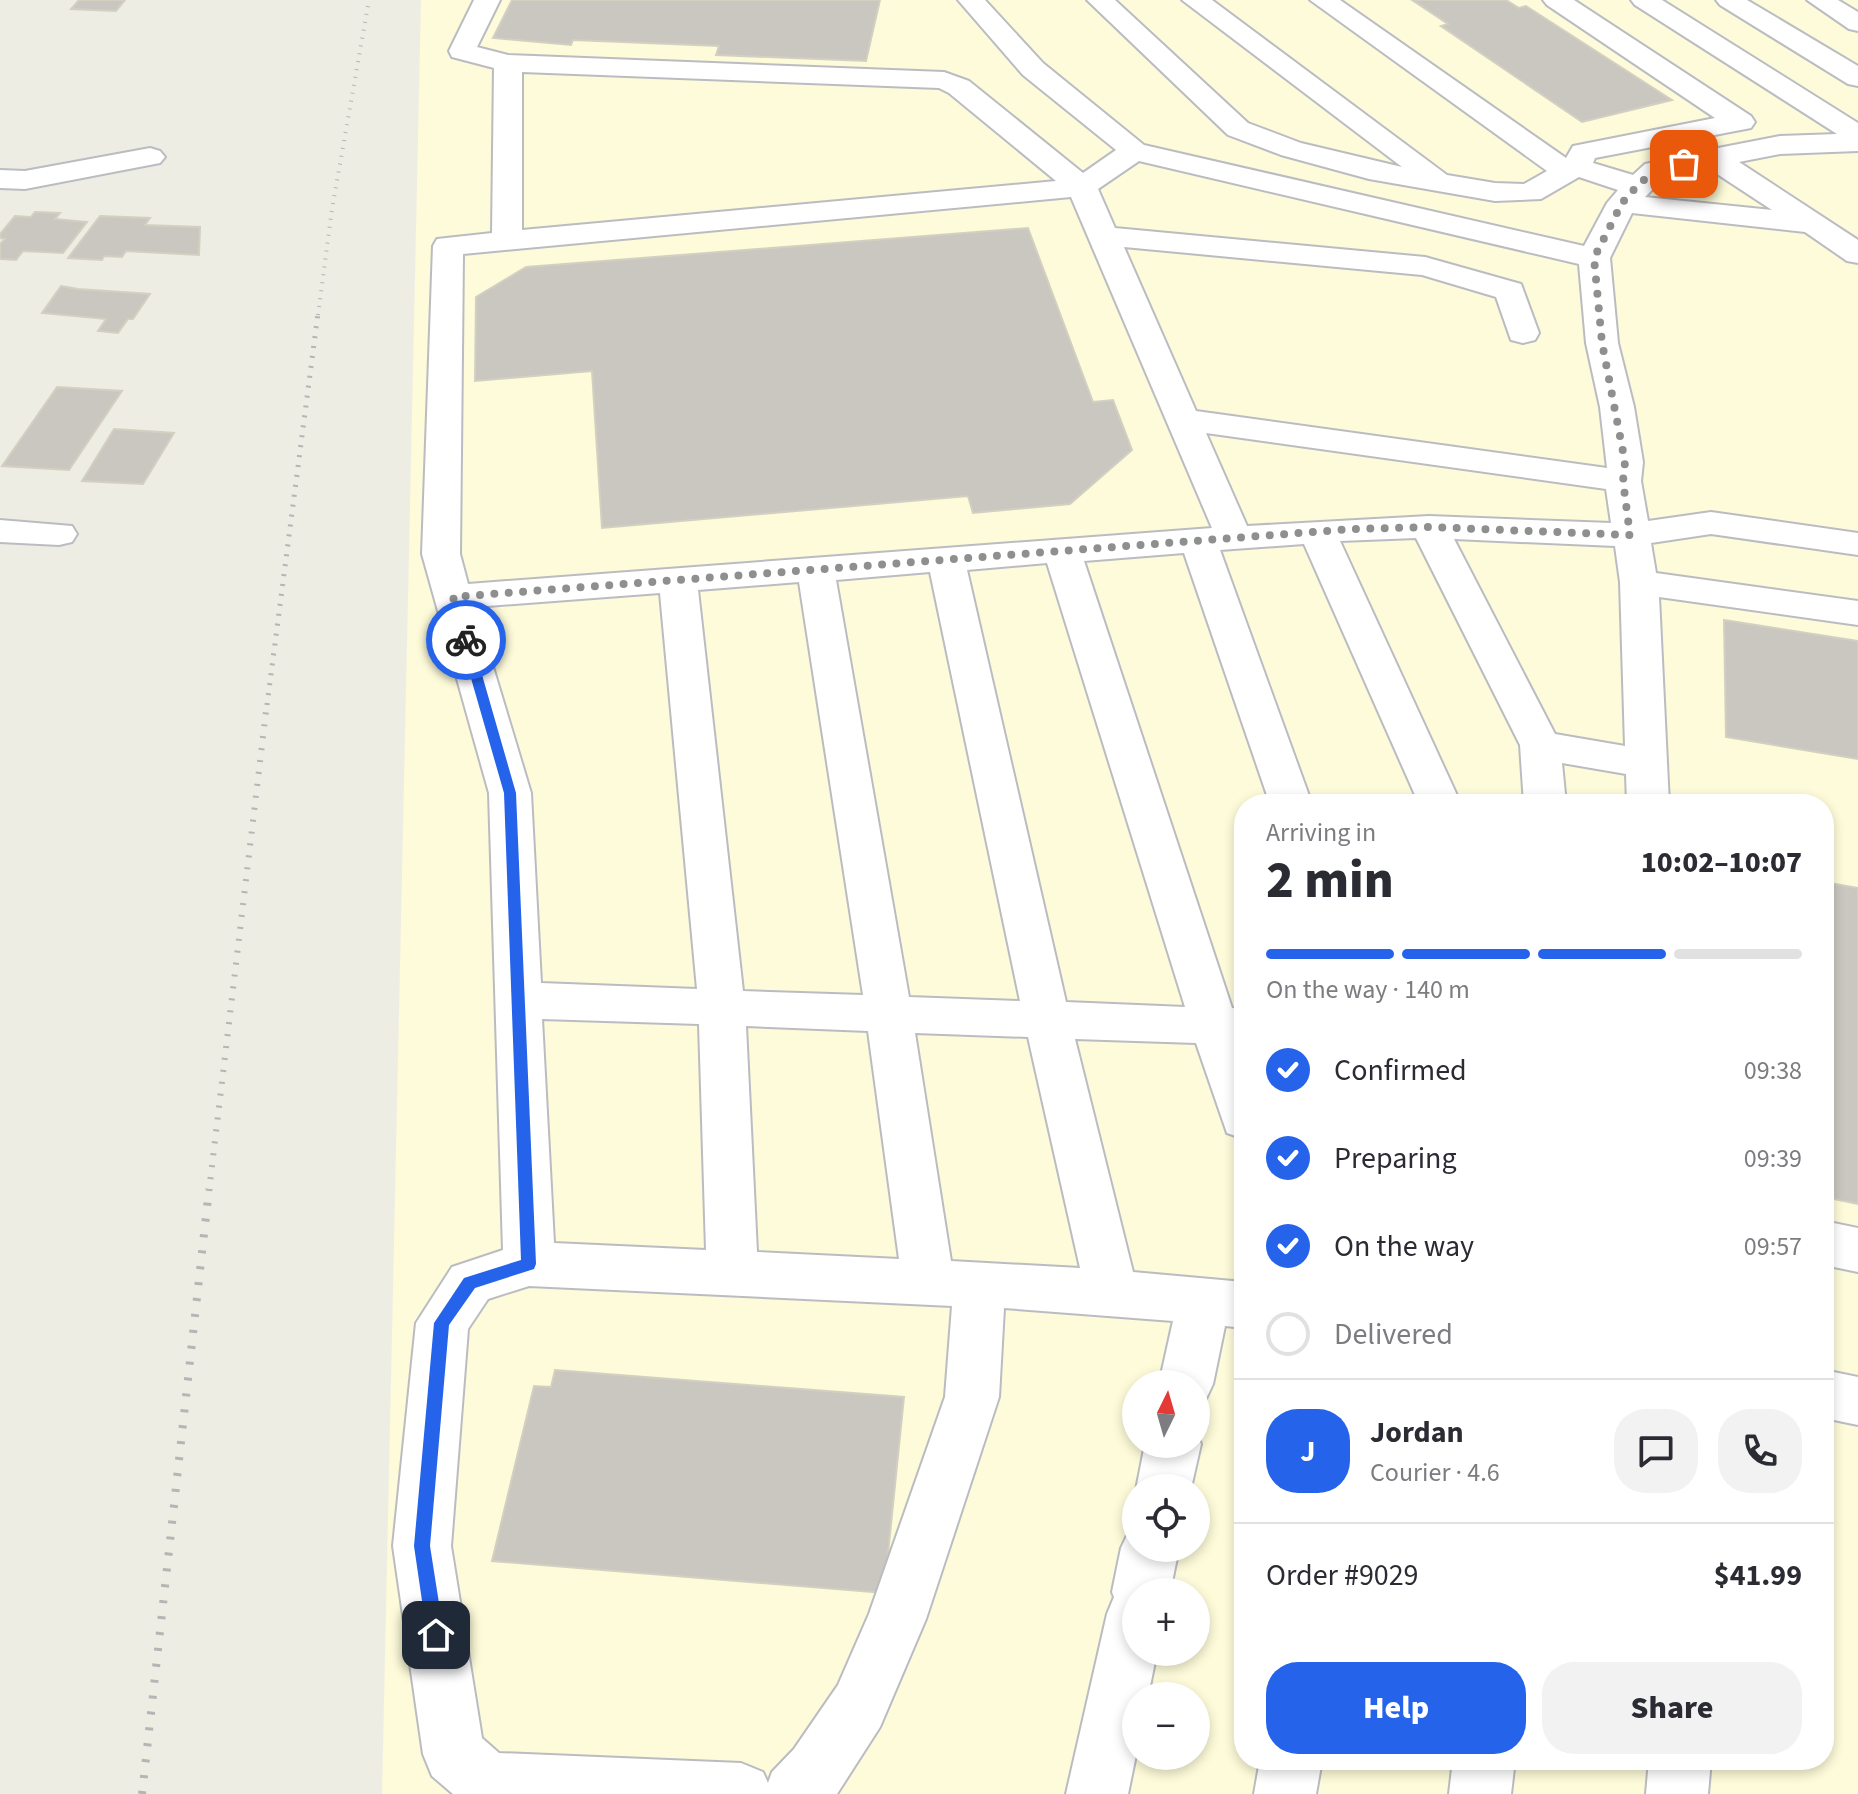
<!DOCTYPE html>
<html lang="en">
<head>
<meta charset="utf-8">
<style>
	:root { --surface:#fff; --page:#f2f2f3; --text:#2b2b33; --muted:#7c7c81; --line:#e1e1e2; --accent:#2563eb }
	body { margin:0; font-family:"Source Sans 3",sans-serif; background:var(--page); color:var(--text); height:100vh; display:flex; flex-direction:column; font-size:30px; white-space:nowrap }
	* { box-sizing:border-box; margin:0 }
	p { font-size:26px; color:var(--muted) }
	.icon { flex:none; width:44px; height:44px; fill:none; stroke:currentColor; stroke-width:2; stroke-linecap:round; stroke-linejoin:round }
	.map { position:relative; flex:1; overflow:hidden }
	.side { position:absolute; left:1234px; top:794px; width:600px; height:976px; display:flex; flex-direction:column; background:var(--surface); border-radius:32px; box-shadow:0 4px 12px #0003 }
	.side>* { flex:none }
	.needle { width:52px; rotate:5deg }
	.fabs { position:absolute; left:1122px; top:1370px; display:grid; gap:16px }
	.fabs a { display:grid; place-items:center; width:88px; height:88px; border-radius:50%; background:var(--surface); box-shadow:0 4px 12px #0003; font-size:40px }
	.pin { position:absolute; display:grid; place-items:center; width:68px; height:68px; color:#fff; margin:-34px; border-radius:16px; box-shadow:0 4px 12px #0006 }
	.courier { position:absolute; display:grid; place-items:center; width:80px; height:80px; margin:-40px; border:6px solid #2563eb; border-radius:50%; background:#fff; color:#222; box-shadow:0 2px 10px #0007 }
	.headline em { font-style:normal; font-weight:800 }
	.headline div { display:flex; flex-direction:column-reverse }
	.headline { display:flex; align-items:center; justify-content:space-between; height:136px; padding:0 32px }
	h1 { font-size:52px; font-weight:800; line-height:60px }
	.bar { display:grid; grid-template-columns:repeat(4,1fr); gap:12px 8px; align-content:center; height:96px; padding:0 32px }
	.bar i { height:10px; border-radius:6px; background:var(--line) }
	.bar .active { background:var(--accent) }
	.bar p { grid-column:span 4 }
	.line { display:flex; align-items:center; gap:20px; padding:0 32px; border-top:2px solid var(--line) }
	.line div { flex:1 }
	.round { display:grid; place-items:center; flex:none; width:84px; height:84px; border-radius:32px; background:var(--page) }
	ol { padding:0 32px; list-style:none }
	li { display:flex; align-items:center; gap:24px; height:88px }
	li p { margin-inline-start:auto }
	li .icon { padding:8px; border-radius:50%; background:var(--accent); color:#fff; stroke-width:4 }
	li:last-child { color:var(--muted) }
	li i { width:44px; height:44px; border:4px solid var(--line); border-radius:50% }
	.primary-button { display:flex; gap:16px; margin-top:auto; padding:16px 32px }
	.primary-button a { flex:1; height:92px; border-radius:32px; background:var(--accent); color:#fff; font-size:32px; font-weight:800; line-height:92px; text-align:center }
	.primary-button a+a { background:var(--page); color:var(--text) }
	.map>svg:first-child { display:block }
	.commercial { fill:#fdfbd9; fill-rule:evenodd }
	.building { fill:#c9c7c0; stroke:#d3d0c2; stroke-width:2 }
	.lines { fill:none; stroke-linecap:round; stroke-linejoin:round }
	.minor-casing { stroke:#bbbcc2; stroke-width:4 }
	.minor { fill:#fff; fill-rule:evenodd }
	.rail-far3 { stroke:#b4b5b5; stroke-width:4; stroke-dasharray:1 7; stroke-linecap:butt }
	.rail-far2 { stroke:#b4b5b5; stroke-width:5; stroke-dasharray:2 8; stroke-linecap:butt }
	.rail-far1 { stroke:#b4b5b5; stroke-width:6; stroke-dasharray:2 10; stroke-linecap:butt }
	.rail { stroke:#b4b5b5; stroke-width:8; stroke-dasharray:3 13; stroke-linecap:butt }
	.route { fill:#2563eb }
	.done { stroke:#8e9090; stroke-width:8; stroke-dasharray:0 14.4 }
</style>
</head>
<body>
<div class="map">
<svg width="1858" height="1794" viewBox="0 0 1858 1794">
	<rect width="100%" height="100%" fill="#eeede3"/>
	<!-- commercial -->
	<path class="commercial" d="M 421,0 L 1858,0 L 1858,1794 L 382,1794 ZM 1244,804 L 1824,804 L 1824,1760 L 1244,1760 ZM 1136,1384 L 1196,1384 L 1196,1444 L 1136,1444 ZM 1136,1488 L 1196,1488 L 1196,1548 L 1136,1548 ZM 1136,1592 L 1196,1592 L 1196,1652 L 1136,1652 ZM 1136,1696 L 1196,1696 L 1196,1756 L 1136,1756 Z"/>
	<!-- building -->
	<path class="building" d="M 79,0 L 125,0 L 116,11 L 71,9 Z
		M 512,0 L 880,0 L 866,61 L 716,55 L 719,46 L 573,40 L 571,45 L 493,38 Z
		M 1412,0 L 1506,0 L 1519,8 L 1526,6 L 1672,100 L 1582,122 L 1441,26 L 1448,24 Z
		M 35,212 L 60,213 L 55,219 L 87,222 L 63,253 L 23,251 L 16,260 L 0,259 L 0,244 L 5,239 L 0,238 L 0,234 L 15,216 L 31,217 Z
		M 100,216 L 150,218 L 145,225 L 200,227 L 199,255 L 126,251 L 122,257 L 104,256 L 102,260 L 68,258 Z
		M 1028,228 L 1093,402 L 1113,400 L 1132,450 L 1070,504 L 973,513 L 968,496 L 602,528 L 592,371 L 475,381 L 476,297 L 526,267 Z
		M 61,286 L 78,289 L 150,294 L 133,319 L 128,319 L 118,333 L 98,331 L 106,319 L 42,313 Z
		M 57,387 L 122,391 L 69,470 L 2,466 Z
		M 114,429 L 174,433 L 143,484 L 82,481 Z
		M 1724,620 L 1858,641 L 1858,759 L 1726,737 Z
		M 1824,882 L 1858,888 L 1858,1204 L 1824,1197 Z
		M 555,1370 L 904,1397 L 884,1593 L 492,1561 L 534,1386 L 551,1387 Z"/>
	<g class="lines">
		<!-- minor casing -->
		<g class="minor-casing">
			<path id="minor" d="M 474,0 L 500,0 L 477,47 L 508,55 L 944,72 L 969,81 L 1083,173 L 1116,150 L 1023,75 L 958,0 L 985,0 L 1043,63 L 1144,145 L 1584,246 L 1607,203 L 1618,190 L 1579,177 L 1541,199 L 1495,201 L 1369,179 L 1281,155 L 1228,135 L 1087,0 L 1115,0 L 1248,123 L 1301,143 L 1402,167 L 1182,0 L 1212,0 L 1447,175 L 1495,183 L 1524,184 L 1547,171 L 1310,0 L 1340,0 L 1566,158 L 1573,146 L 1715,118 L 1547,5 L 1543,0 L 1574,0 L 1751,116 L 1755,122 L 1751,128 L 1595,158 L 1593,163 L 1633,175 L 1645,164 L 1713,149 L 1780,136 L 1837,134 L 1635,5 L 1631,0 L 1662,0 L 1858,123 L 1858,151 L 1780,154 L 1739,162 L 1858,240 L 1858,263 L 1847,261 L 1805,232 L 1632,213 L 1610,258 L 1618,343 L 1634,407 L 1643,462 L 1641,481 L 1648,521 L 1711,512 L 1858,533 L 1858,555 L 1711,534 L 1651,543 L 1656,573 L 1858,601 L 1858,625 L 1659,597 L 1669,804 L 1627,804 L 1626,774 L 1562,763 L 1566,804 L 1524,804 L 1520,745 L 1416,538 L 1340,541 L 1461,804 L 1419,804 L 1304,544 L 1220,550 L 1312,804 L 1270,804 L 1184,553 L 1084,561 L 1232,1008 L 1244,1009 L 1244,1139 L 1227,1133 L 1196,1043 L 1075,1039 L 1133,1272 L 1244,1282 L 1244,1328 L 1225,1326 L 1213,1384 L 1205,1401 L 1196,1404 L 1196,1384 L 1159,1384 L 1173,1321 L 1004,1308 L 999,1397 L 926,1619 L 880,1727 L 837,1794 L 453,1794 L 432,1776 L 423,1754 L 393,1546 L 416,1323 L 452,1267 L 503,1250 L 489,793 L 422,554 L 433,246 L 437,239 L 492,233 L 494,68 L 452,57 L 449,51 ZM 522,72 L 939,88 L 949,93 L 1056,181 L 522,230 ZM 1139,161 L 1579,264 L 1586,343 L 1600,407 L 1607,468 L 1196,411 L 1124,247 L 1422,275 L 1496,297 L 1511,340 L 1523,343 L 1535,340 L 1539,333 L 1521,284 L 1425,257 L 1115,228 L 1098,189 ZM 1708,168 L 1772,210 L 1645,197 L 1665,177 ZM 1071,197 L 1212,528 L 468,584 L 460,554 L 463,254 ZM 1206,433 L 1606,489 L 1611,523 L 1429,516 L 1247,526 ZM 1454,539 L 1615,546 L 1620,582 L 1625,746 L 1555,734 ZM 1047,563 L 1185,1007 L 1066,1002 L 967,570 ZM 930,572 L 1020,1001 L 909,997 L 836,580 ZM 799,582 L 863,995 L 743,991 L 698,590 ZM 660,593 L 697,989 L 541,983 L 531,793 L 475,607 ZM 542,1019 L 699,1024 L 706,1250 L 554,1243 ZM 746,1026 L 868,1031 L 899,1259 L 757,1252 ZM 915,1033 L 1028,1037 L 1080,1268 L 951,1261 ZM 529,1286 L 952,1306 L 945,1397 L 869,1614 L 838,1685 L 794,1749 L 772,1772 L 768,1783 L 763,1772 L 741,1763 L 499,1753 L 482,1738 L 451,1546 L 468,1329 L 488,1299 Z
				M 1716,0 L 1747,0 L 1858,66 L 1858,86 L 1848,84 L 1720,5 Z
				M 1807,0 L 1838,0 L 1858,12 L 1858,31 L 1849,29 Z
				M 150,148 L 160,151 L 165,157 L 160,163 L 25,189 L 0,188 L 0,170 L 25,171 Z
				M 0,520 L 72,526 L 77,534 L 72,542 L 59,545 L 0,542 Z
				M 1824,1221 L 1858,1228 L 1858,1272 L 1824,1265 Z
				M 1824,1370 L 1858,1377 L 1858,1425 L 1824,1418 Z
				M 1196,1434 L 1201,1444 L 1191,1488 L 1136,1490 L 1145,1444 L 1196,1444 Z
				M 1136,1526 L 1136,1548 L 1179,1548 L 1170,1592 L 1136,1592 L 1136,1652 L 1157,1652 L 1148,1696 L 1136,1696 L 1136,1755 L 1128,1794 L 1066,1794 L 1107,1614 L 1114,1597 L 1112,1592 L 1121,1548 L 1130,1529 Z
				M 1260,1760 L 1322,1760 L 1316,1794 L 1254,1794 Z
				M 1453,1760 L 1515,1760 L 1511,1794 L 1449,1794 Z
				M 1649,1760 L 1711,1760 L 1708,1794 L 1646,1794 Z"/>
		</g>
		<!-- minor -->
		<use href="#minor" class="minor"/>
		<!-- rail-far3 -->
		<path class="rail-far3" d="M 318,315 L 332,209 L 369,0"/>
		<!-- rail-far2 -->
		<path class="rail-far2" d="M 267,705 L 318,313"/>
		<!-- rail-far1 -->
		<path class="rail-far1" d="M 209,1191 L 267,703"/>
		<!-- rail -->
		<path class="rail" d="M 142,1794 L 209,1189"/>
	</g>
	<!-- route -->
	<path class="route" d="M 466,637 L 472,640 L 516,793 L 536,1264 L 534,1269 L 475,1288 L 449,1325 L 430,1546 L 444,1635 L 442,1641 L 436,1644 L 430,1641 L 427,1635 L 414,1546 L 434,1323 L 464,1278 L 521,1260 L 504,793 L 460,640 Z"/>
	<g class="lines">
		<!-- done -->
		<path class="done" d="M 466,640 L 453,597 L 1352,529 L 1429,527 L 1630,535 L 1623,481 L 1625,462 L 1602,343 L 1594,258 L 1622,203 L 1637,186 L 1655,170 L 1684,164"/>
	</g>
</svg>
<div class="fabs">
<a><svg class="needle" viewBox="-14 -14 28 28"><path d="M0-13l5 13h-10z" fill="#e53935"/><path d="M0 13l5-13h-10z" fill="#7c7c81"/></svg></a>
<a><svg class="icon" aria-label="locate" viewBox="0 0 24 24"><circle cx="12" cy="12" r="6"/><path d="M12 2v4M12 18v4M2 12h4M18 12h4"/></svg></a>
<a>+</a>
<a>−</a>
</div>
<div class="pin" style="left:1684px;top:164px;background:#ea580c"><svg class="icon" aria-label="bag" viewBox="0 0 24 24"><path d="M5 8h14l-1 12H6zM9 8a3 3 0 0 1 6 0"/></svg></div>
<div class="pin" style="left:436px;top:1635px;background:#1f2937"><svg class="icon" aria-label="home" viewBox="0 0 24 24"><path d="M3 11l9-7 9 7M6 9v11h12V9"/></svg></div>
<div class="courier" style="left:466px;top:640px"><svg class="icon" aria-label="bike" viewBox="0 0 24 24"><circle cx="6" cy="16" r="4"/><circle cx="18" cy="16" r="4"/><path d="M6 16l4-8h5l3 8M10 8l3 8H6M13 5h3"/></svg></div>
<section class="side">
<div class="headline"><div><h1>2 min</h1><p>Arriving in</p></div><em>10:02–10:07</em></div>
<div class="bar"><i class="active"></i><i class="active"></i><i class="active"></i><i></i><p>On the way · 140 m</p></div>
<ol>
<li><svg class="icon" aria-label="check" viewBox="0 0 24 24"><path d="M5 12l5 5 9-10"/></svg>Confirmed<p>09:38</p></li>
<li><svg class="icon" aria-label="check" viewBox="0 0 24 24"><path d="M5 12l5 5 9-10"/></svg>Preparing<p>09:39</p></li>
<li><svg class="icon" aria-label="check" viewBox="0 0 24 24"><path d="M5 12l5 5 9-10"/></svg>On the way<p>09:57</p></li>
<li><i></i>Delivered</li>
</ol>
<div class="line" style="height:144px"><b class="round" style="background:var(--accent);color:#fff">J</b><div><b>Jordan</b><p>Courier · 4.6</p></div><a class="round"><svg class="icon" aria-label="chat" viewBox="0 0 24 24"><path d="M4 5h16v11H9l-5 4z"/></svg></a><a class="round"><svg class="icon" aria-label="phone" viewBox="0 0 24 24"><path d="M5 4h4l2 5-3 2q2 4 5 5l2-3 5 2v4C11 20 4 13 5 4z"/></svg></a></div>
<div class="line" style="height:104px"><div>Order #9029</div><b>$41.99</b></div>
<div class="primary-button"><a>Help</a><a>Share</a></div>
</section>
</div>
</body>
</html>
